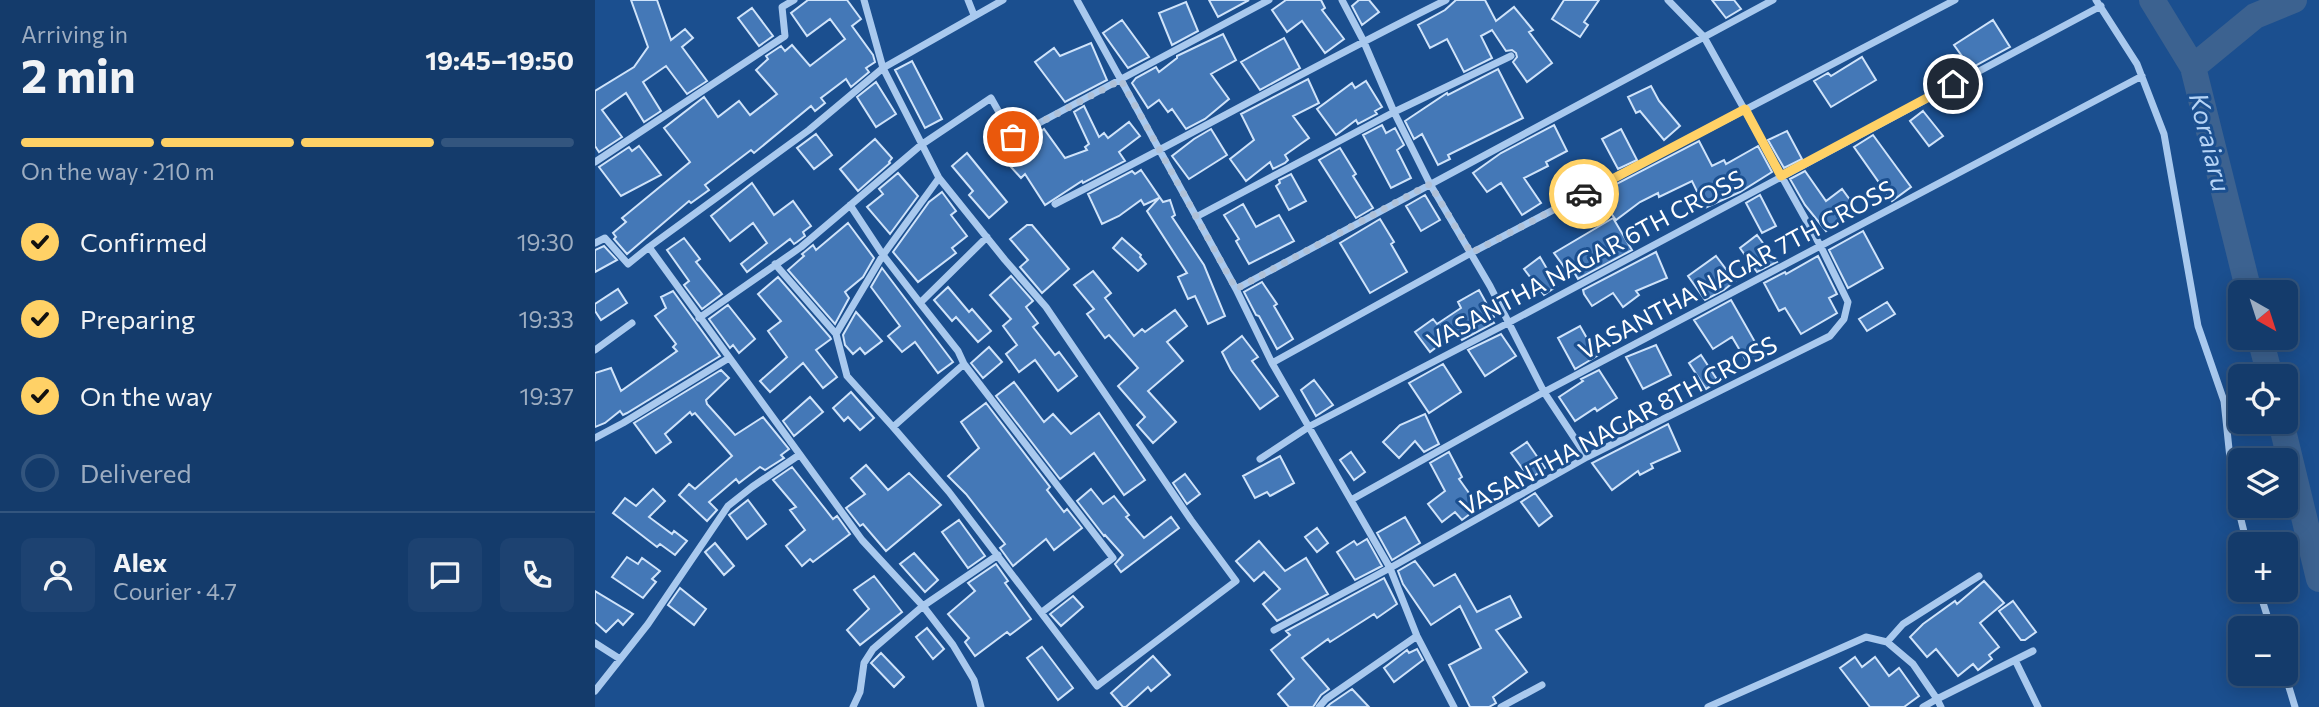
<!DOCTYPE html>
<html lang="en">
<head>
<meta charset="utf-8">
<style>
	:root { --surface:#143b6b; --page:#1d4271; --text:#f1f3f6; --muted:#9dadc1; --line:#33557e; --accent:#ffd166 }
	body { margin:0; font-family:Commissioner,sans-serif; background:var(--page); color:var(--text); height:100vh; display:flex; flex-direction:column; font-size:26px; white-space:nowrap }
	* { box-sizing:border-box; margin:0 }
	p { font-size:23px; color:var(--muted) }
	.icon { flex:none; width:38px; height:38px; fill:none; stroke:currentColor; stroke-width:2; stroke-linecap:round; stroke-linejoin:round }
	.map { position:relative; flex:1; overflow:hidden }
	.details { display:flex; flex-direction:column; background:var(--surface); width:595px }
	.details>* { flex:none }
	.needle { width:46px; rotate:141deg }
	.controls { position:absolute; left:1633px; top:280px; display:grid; gap:14px }
	.controls a { display:grid; place-items:center; width:70px; height:70px; border-radius:10px; background:var(--surface); box-shadow:0 4px 18px #0003,0 0 0 2px var(--line); font-size:35px }
	.pin { position:absolute; display:grid; place-items:center; width:60px; height:60px; color:#fff; margin:-30px; border:4px solid #fff; border-radius:50%; box-shadow:0 2px 7px #0007 }
	.courier { position:absolute; display:grid; place-items:center; width:70px; height:70px; margin:-35px; border:5px solid #ffd166; border-radius:50%; background:#fff; color:#222; box-shadow:0 2px 9px #0007 }
	.overview em { font-style:normal; font-weight:700 }
	.overview div { display:flex; flex-direction:column-reverse }
	.overview { display:flex; align-items:center; justify-content:space-between; height:119px; padding:0 21px }
	h1 { font-size:46px; font-weight:700; line-height:52px }
	.bar { display:grid; grid-template-columns:repeat(4,1fr); gap:10px 7px; align-content:center; height:84px; padding:0 21px }
	.bar i { height:9px; border-radius:5px; background:var(--line) }
	.bar .on { background:var(--accent) }
	.bar p { grid-column:span 4 }
	.line { display:flex; align-items:center; gap:18px; padding:0 21px; border-top:2px solid var(--line) }
	.line div { flex:1 }
	.round { display:grid; place-items:center; flex:none; width:74px; height:74px; border-radius:10px; background:var(--page) }
	ol { padding:0 21px; list-style:none }
	li { display:flex; align-items:center; gap:21px; height:77px }
	li p { margin-inline-start:auto }
	li .icon { padding:7px; border-radius:50%; background:var(--accent); color:#111; stroke-width:4 }
	li:last-child { color:var(--muted) }
	li i { width:38px; height:38px; border:4px solid var(--line); border-radius:50% }
	main { display:flex; flex:1; min-height:0 }
	.map>svg:first-child { display:block }
	.lines { fill:none; stroke-linecap:round; stroke-linejoin:round }
	.river { stroke:#3c6290; stroke-width:26 }
	.building { fill:#4478b7; stroke:#cfe3fa; stroke-width:2 }
	.street { stroke:#a9c9ee; stroke-width:7 }
	.done { stroke:#afc1d8; stroke-width:7; stroke-dasharray:0 12.6 }
	.route { stroke:#ffd166; stroke-width:9 }
	.labels { text-anchor:middle; dominant-baseline:central; stroke-width:6; stroke-linejoin:round; paint-order:stroke }
	.street-label { font-size:24px; fill:#fff; stroke:#1b4f8f }
	.water-label { font-size:26px; font-style:italic; fill:#b5d3f5; stroke:#1b4f8f }
</style>
</head>
<body>
<main>
<section class="details">
<div class="overview"><div><h1>2 min</h1><p>Arriving in</p></div><em>19:45–19:50</em></div>
<div class="bar"><i class="on"></i><i class="on"></i><i class="on"></i><i></i><p>On the way · 210 m</p></div>
<ol>
<li><svg class="icon" aria-label="check" viewBox="0 0 24 24"><path d="M5 12l5 5 9-10"/></svg>Confirmed<p>19:30</p></li>
<li><svg class="icon" aria-label="check" viewBox="0 0 24 24"><path d="M5 12l5 5 9-10"/></svg>Preparing<p>19:33</p></li>
<li><svg class="icon" aria-label="check" viewBox="0 0 24 24"><path d="M5 12l5 5 9-10"/></svg>On the way<p>19:37</p></li>
<li><i></i>Delivered</li>
</ol>
<div class="line" style="height:126px"><a class="round"><svg class="icon" aria-label="person" viewBox="0 0 24 24"><circle cx="12" cy="8" r="4"/><path d="M4 21q1-7 8-7t8 7"/></svg></a><div><b>Alex</b><p>Courier · 4.7</p></div><a class="round"><svg class="icon" aria-label="chat" viewBox="0 0 24 24"><path d="M4 5h16v11H9l-5 4z"/></svg></a><a class="round"><svg class="icon" aria-label="phone" viewBox="0 0 24 24"><path d="M5 4h4l2 5-3 2q2 4 5 5l2-3 5 2v4C11 20 4 13 5 4z"/></svg></a></div>
</section>
<div class="map">
<svg width="1724" height="707" viewBox="0 0 1724 707">
	<rect width="100%" height="100%" fill="#1b4f8f"/>
	<g class="lines">
		<!-- river -->
		<path class="river" d="M 1557,0 L 1598,67 L 1654,292
			M 1598,67 L 1660,16 L 1699,0
			M 1665,338 L 1675,376
			M 1686,422 L 1724,579"/>
	</g>
	<!-- building -->
	<path class="building" d="M 36,0 L 62,0 L 76,40 L 90,29 L 98,38 L 87,47 L 112,81 L 92,94 L 71,66 L 48,82 L 66,111 L 49,122 L 31,93 L 7,110 L 27,137 L 4,152 L 0,146 L 0,91 L 39,67 L 53,47 Z
		M 213,0 L 252,0 L 266,19 L 257,26 L 278,55 L 280,62 L 271,68 L 274,72 L 256,87 L 251,79 L 226,98 L 230,103 L 220,111 L 216,106 L 159,153 L 156,150 L 110,185 L 114,190 L 96,203 L 94,201 L 32,254 L 19,239 L 21,237 L 18,233 L 31,222 L 27,218 L 95,162 L 69,128 L 109,97 L 123,117 L 144,101 L 155,115 L 182,94 L 161,70 L 173,59 L 171,56 L 186,46 L 190,51 L 197,45 L 215,66 L 250,39 L 235,19 L 212,36 L 196,13 Z
		M 614,0 L 654,0 L 623,17 Z
		M 691,0 L 726,0 L 730,8 L 727,10 L 749,39 L 730,53 L 707,21 L 692,32 L 677,10 Z
		M 764,0 L 774,0 L 784,12 L 767,25 L 757,6 Z
		M 861,0 L 890,0 L 901,21 L 919,7 L 938,30 L 934,32 L 957,63 L 932,82 L 918,62 L 922,57 L 921,53 L 917,50 L 911,51 L 897,30 L 886,36 L 897,58 L 869,72 L 852,39 L 835,48 L 823,25 L 850,10 Z
		M 969,0 L 1004,0 L 989,22 L 993,25 L 985,37 L 957,19 Z
		M 1117,0 L 1139,0 L 1146,9 L 1131,18 Z
		M 591,2 L 603,31 L 577,45 L 564,13 Z
		M 157,8 L 178,36 L 164,46 L 143,18 Z
		M 527,20 L 554,57 L 533,68 L 508,33 Z
		M 1398,20 L 1415,47 L 1371,71 L 1365,62 L 1369,59 L 1359,45 Z
		M 628,34 L 641,60 L 616,74 L 634,99 L 610,119 L 591,129 L 577,109 L 573,112 L 564,100 L 553,108 L 537,83 L 541,78 L 561,67 L 564,72 L 582,58 L 582,56 Z
		M 689,38 L 705,68 L 665,90 L 646,62 Z
		M 496,43 L 512,80 L 470,102 L 440,62 L 459,48 L 465,56 Z
		M 1267,57 L 1281,80 L 1236,107 L 1219,81 L 1233,73 L 1236,76 Z
		M 317,61 L 347,119 L 330,128 L 300,70 Z
		M 903,69 L 928,118 L 853,155 L 855,159 L 843,165 L 827,134 L 819,139 L 810,121 L 852,93 L 853,95 Z
		M 713,79 L 724,103 L 698,116 L 714,138 L 690,155 L 693,160 L 690,163 L 678,169 L 675,162 L 651,181 L 635,159 L 659,140 L 646,114 Z
		M 771,81 L 787,107 L 780,111 L 782,114 L 763,124 L 761,120 L 741,135 L 722,109 L 757,83 L 760,88 Z
		M 281,82 L 301,114 L 281,127 L 262,97 Z
		M 1056,86 L 1064,101 L 1085,126 L 1069,140 L 1045,111 L 1041,113 L 1033,97 Z
		M 489,106 L 504,137 L 509,133 L 513,138 L 534,122 L 545,136 L 524,152 L 530,161 L 488,183 L 487,181 L 450,205 L 430,174 L 426,178 L 407,157 L 423,143 L 426,146 L 449,129 L 470,158 L 492,150 L 490,147 L 494,144 L 479,112 Z
		M 1328,111 L 1348,136 L 1334,146 L 1315,121 Z
		M 787,125 L 791,133 L 800,128 L 809,145 L 802,150 L 816,178 L 796,188 L 768,135 Z
		M 959,125 L 972,151 L 951,162 L 953,166 L 929,178 L 946,203 L 927,215 L 906,183 L 892,192 L 878,173 L 906,153 Z
		M 616,129 L 632,155 L 594,179 L 577,156 L 599,139 Z
		M 1026,129 L 1042,160 L 1023,169 L 1007,139 Z
		M 1192,131 L 1207,159 L 1189,168 L 1173,140 Z
		M 221,134 L 237,155 L 219,169 L 202,148 Z
		M 1278,135 L 1316,187 L 1297,201 L 1259,147 Z
		M 280,139 L 297,158 L 294,162 L 295,163 L 263,191 L 245,169 Z
		M 1104,141 L 1117,166 L 1129,160 L 1131,164 L 1163,146 L 1177,172 L 1145,192 L 1110,208 L 1097,181 L 1064,197 L 1063,193 L 1045,202 L 1021,220 L 1002,194 Z
		M 44,146 L 66,175 L 26,196 L 4,167 L 34,147 L 37,151 Z
		M 745,148 L 761,174 L 758,176 L 778,208 L 761,218 L 724,160 Z
		M 372,153 L 412,202 L 394,218 L 374,195 L 378,191 L 357,166 Z
		M 546,170 L 568,202 L 575,200 L 580,215 L 577,217 L 609,265 L 630,316 L 613,324 L 600,296 L 593,299 L 583,277 L 592,273 L 552,211 L 564,198 L 549,205 L 546,200 L 524,216 L 507,224 L 493,194 L 537,171 L 540,174 Z
		M 1210,171 L 1231,201 L 1247,189 L 1261,208 L 1231,231 L 1210,205 L 1195,179 Z
		M 303,173 L 323,196 L 295,234 L 272,207 L 288,194 L 284,189 Z
		M 696,174 L 711,201 L 694,210 L 681,186 L 685,183 L 684,180 Z
		M 157,183 L 179,215 L 198,201 L 216,226 L 208,232 L 210,236 L 202,242 L 199,244 L 195,239 L 152,272 L 146,264 L 172,243 L 158,223 L 135,241 L 116,216 Z
		M 347,192 L 361,211 L 356,215 L 372,236 L 357,248 L 361,253 L 323,282 L 298,252 L 334,202 Z
		M 830,195 L 845,220 L 826,231 L 811,206 Z
		M 1165,195 L 1181,226 L 1167,233 L 1151,203 Z
		M 648,204 L 661,227 L 684,215 L 699,241 L 654,264 L 641,241 L 644,239 L 629,215 Z
		M 1018,218 L 1037,250 L 983,279 L 979,272 L 975,275 L 959,253 Z
		M 785,219 L 799,242 L 796,244 L 812,272 L 775,293 L 745,243 Z
		M 253,223 L 279,258 L 268,277 L 250,292 L 254,298 L 240,324 L 193,270 L 209,256 L 207,254 L 218,245 L 221,250 Z
		M 432,225 L 437,225 L 474,269 L 447,293 L 425,267 L 433,260 L 415,239 Z
		M 1268,231 L 1288,268 L 1253,288 L 1234,250 Z
		M 1162,235 L 1182,262 L 1162,272 L 1145,248 Z
		M 89,238 L 105,259 L 101,262 L 127,294 L 107,309 L 89,285 L 94,281 L 72,250 Z
		M 527,238 L 546,255 L 545,257 L 551,264 L 543,271 L 518,248 Z
		M 9,246 L 22,260 L 0,272 L 0,250 Z
		M 1061,252 L 1072,278 L 1041,291 L 1044,295 L 1028,307 L 1018,293 L 997,306 L 989,294 L 988,290 Z
		M 1121,256 L 1140,281 L 1129,290 L 1110,300 L 1093,276 Z
		M 1223,256 L 1242,294 L 1234,298 L 1242,313 L 1206,334 L 1190,308 L 1184,311 L 1169,283 L 1190,272 L 1191,274 Z
		M 945,257 L 962,286 L 949,295 L 929,269 Z
		M 287,268 L 358,362 L 343,373 L 320,342 L 307,352 L 293,336 L 305,326 L 276,287 Z
		M 498,271 L 516,293 L 510,298 L 539,336 L 547,329 L 550,332 L 580,310 L 592,326 L 572,342 L 588,361 L 553,391 L 581,422 L 558,443 L 542,425 L 550,417 L 523,386 L 543,368 L 514,335 L 510,338 L 492,314 L 499,309 L 479,285 Z
		M 416,276 L 438,301 L 431,307 L 443,323 L 438,327 L 460,355 L 464,352 L 482,376 L 463,391 L 440,360 L 424,372 L 411,354 L 422,345 L 408,326 L 416,319 L 395,295 Z
		M 183,277 L 235,337 L 236,339 L 221,350 L 242,377 L 228,388 L 208,363 L 175,392 L 165,381 L 192,357 L 173,331 L 186,321 L 163,294 Z
		M 667,282 L 682,304 L 679,306 L 698,339 L 682,349 L 664,316 L 661,315 L 649,292 Z
		M 353,287 L 374,312 L 377,309 L 396,331 L 383,342 L 361,317 L 357,321 L 339,300 Z
		M 23,289 L 32,303 L 6,320 L 0,311 L 0,304 Z
		M 884,290 L 899,317 L 896,319 L 899,323 L 867,340 L 861,332 L 835,352 L 820,332 L 838,319 L 842,324 L 866,308 L 863,302 Z
		M 78,291 L 125,356 L 32,413 L 28,415 L 25,411 L 10,423 L 0,427 L 0,373 L 16,368 L 26,391 L 82,351 L 78,347 L 81,344 L 60,316 L 71,308 L 66,297 Z
		M 1136,300 L 1168,356 L 1153,364 L 1137,337 L 1118,349 L 1099,320 Z
		M 1292,302 L 1300,314 L 1272,331 L 1264,319 Z
		M 133,305 L 160,339 L 144,353 L 138,345 L 135,348 L 114,319 Z
		M 261,312 L 287,341 L 270,354 L 265,348 L 258,354 L 250,345 L 248,335 Z
		M 985,326 L 1002,356 L 980,369 L 963,338 Z
		M 906,334 L 921,356 L 890,376 L 873,350 Z
		M 647,336 L 663,357 L 657,361 L 683,396 L 665,409 L 636,370 L 627,352 Z
		M 1061,345 L 1076,375 L 1048,389 L 1031,357 Z
		M 394,347 L 407,362 L 388,378 L 376,363 Z
		M 1106,355 L 1123,381 L 1111,389 L 1094,363 Z
		M 848,364 L 866,392 L 834,413 L 814,383 Z
		M 126,370 L 134,378 L 111,400 L 112,404 L 140,435 L 168,417 L 194,449 L 186,455 L 189,458 L 170,470 L 165,467 L 144,483 L 141,479 L 114,502 L 122,510 L 112,521 L 84,495 L 94,484 L 100,489 L 137,456 L 100,413 L 97,415 L 95,412 L 70,434 L 76,442 L 61,453 L 39,423 Z
		M 1004,370 L 1022,398 L 1002,411 L 1000,408 L 980,421 L 964,397 L 988,381 L 986,379 Z
		M 719,380 L 738,405 L 721,416 L 706,390 Z
		M 419,382 L 449,422 L 458,414 L 476,434 L 504,413 L 550,480 L 529,495 L 499,453 L 465,479 L 401,396 Z
		M 256,392 L 279,418 L 265,430 L 253,417 L 249,421 L 238,408 Z
		M 215,397 L 228,412 L 199,436 L 188,421 Z
		M 391,403 L 455,487 L 452,490 L 469,512 L 472,509 L 487,528 L 459,550 L 451,539 L 418,566 L 405,548 L 410,544 L 371,494 L 353,476 L 384,448 L 366,422 Z
		M 830,414 L 844,444 L 829,452 L 820,441 L 804,458 L 788,442 L 805,425 Z
		M 1073,424 L 1085,451 L 1056,464 L 1058,468 L 1045,475 L 1043,471 L 1017,490 L 997,463 Z
		M 932,442 L 950,468 L 935,479 L 916,453 Z
		M 756,452 L 770,472 L 759,480 L 745,460 Z
		M 854,452 L 867,477 L 864,479 L 884,507 L 867,520 L 860,512 L 847,522 L 833,504 L 850,491 L 835,463 Z
		M 685,456 L 699,483 L 675,496 L 672,492 L 660,498 L 648,476 Z
		M 271,465 L 293,490 L 314,473 L 346,505 L 291,551 L 268,524 L 265,526 L 251,508 L 270,494 L 256,478 Z
		M 197,467 L 238,519 L 242,516 L 255,534 L 218,562 L 215,559 L 207,566 L 191,546 L 210,530 L 195,510 L 201,507 L 178,480 Z
		M 590,474 L 605,494 L 592,504 L 578,483 Z
		M 58,489 L 70,501 L 54,517 L 77,534 L 79,531 L 92,541 L 80,555 L 65,544 L 62,547 L 18,513 L 30,498 L 41,506 Z
		M 496,489 L 508,504 L 519,496 L 534,515 L 531,517 L 549,538 L 576,517 L 584,528 L 526,572 L 520,564 L 528,555 L 510,535 L 509,536 L 482,501 Z
		M 940,493 L 957,516 L 944,526 L 926,502 Z
		M 153,500 L 171,524 L 152,539 L 134,515 Z
		M 810,517 L 825,543 L 797,560 L 782,533 Z
		M 364,520 L 390,556 L 373,568 L 347,532 Z
		M 722,528 L 733,543 L 722,552 L 710,537 Z
		M 772,539 L 787,566 L 760,580 L 742,552 L 759,541 L 762,545 Z
		M 664,541 L 690,571 L 711,558 L 733,594 L 682,621 L 668,604 L 685,589 L 669,572 L 659,581 L 641,561 Z
		M 120,543 L 139,566 L 129,575 L 110,552 Z
		M 319,553 L 343,580 L 330,592 L 305,564 Z
		M 32,557 L 43,564 L 47,558 L 65,571 L 57,579 L 61,582 L 48,598 L 17,577 Z
		M 820,561 L 839,586 L 860,574 L 882,612 L 915,596 L 926,617 L 901,630 L 932,672 L 898,697 L 901,703 L 894,707 L 875,707 L 854,665 L 886,648 L 865,606 L 836,625 L 808,584 L 803,571 Z
		M 401,564 L 413,581 L 410,583 L 436,619 L 415,635 L 412,632 L 380,656 L 370,642 L 374,638 L 353,614 L 380,591 L 373,583 Z
		M 279,576 L 307,612 L 265,645 L 252,630 L 274,609 L 259,590 Z
		M 789,578 L 802,604 L 782,618 L 779,614 L 735,642 L 733,639 L 707,658 L 734,689 L 726,695 L 718,707 L 694,707 L 683,694 L 699,679 L 676,650 L 695,635 L 691,631 Z
		M 1389,581 L 1409,603 L 1385,623 L 1404,647 L 1394,655 L 1397,659 L 1383,670 L 1378,664 L 1363,676 L 1341,649 L 1332,657 L 1315,637 L 1328,624 L 1360,601 L 1362,604 Z
		M 85,588 L 111,609 L 99,625 L 73,605 Z
		M 0,591 L 38,614 L 28,625 L 23,620 L 11,632 L 0,622 Z
		M 478,596 L 488,607 L 466,626 L 455,614 Z
		M 1418,601 L 1441,632 L 1430,640 L 1426,640 L 1404,611 Z
		M 332,628 L 349,649 L 338,659 L 321,637 Z
		M 447,647 L 478,688 L 463,700 L 432,658 Z
		M 822,649 L 828,660 L 799,682 L 789,668 L 812,650 L 814,653 Z
		M 286,653 L 309,677 L 299,687 L 276,663 Z
		M 558,656 L 575,675 L 556,691 L 553,687 L 531,707 L 528,707 L 516,693 Z
		M 1260,657 L 1267,667 L 1280,657 L 1294,676 L 1304,668 L 1324,696 L 1309,707 L 1275,707 L 1245,668 Z
		M 757,689 L 774,707 L 732,707 L 735,704 Z"/>
	<g class="lines">
		<!-- street -->
		<path class="street" d="M 269,0 L 288,68 L 214,130 L 54,247 L 267,540 L 328,606 L 358,645 L 379,680 L 386,707
			M 373,0 L 379,15
			M 408,0 L 288,68 L 344,178 L 410,260 L 451,307 L 596,520 L 641,581 L 502,686 L 354,492 L 298,427 L 369,364 L 518,558 L 447,612
			M 482,0 L 641,289 L 677,363 L 795,568 L 822,636 L 859,707
			M 747,0 L 768,40 L 799,112 L 835,184 L 895,286 L 949,392 L 992,457
			M 1501,0 L 1542,64 L 1569,134 L 1603,326 L 1629,401 L 1638,487 L 1652,544
			M 0,162 L 190,36 L 187,7 L 199,0
			M 460,204 C 591,138 719,65 851,0
			M 255,205 L 288,255 L 325,303
			M 601,217 L 799,112 L 916,56
			M 0,243 L 10,238 L 33,264 L 54,247
			M 180,264 L 241,334
			M 641,289 L 1178,0
			M 104,318 L 206,247 L 326,145 L 396,98 L 418,137 L 674,0
			M 0,350 L 37,323
			M 677,363 L 876,253 L 1360,0
			M 369,364 L 363,351 L 325,303 L 392,237
			M 298,427 L 252,376 L 241,334 L 288,255 L 344,178
			M 0,438 L 28,423 L 134,358
			M 665,459 L 715,426 L 913,323 L 1506,6
			M 756,500 L 949,392 L 1547,76
			M 1664,590 L 1676,628
			M 679,630 L 795,568 L 992,457 L 1235,336 L 1249,319 L 1253,302 L 1226,247 L 1109,37 L 1073,0
			M 1292,642 L 1308,624 L 1384,576
			M 0,643 L 25,659
			M 1420,660 L 1443,707
			M 1690,674 L 1700,707
			M 0,691 L 53,624 L 133,506 L 157,487 L 204,455
			M 258,707 L 265,692 L 269,663 L 278,649 L 328,606 L 403,555
			M 724,707 L 731,699 L 822,636
			M 906,707 L 947,685
			M 1113,707 L 1271,637 L 1292,642 L 1318,664 L 1342,699 L 1438,651
			M 1328,707 L 1342,699 L 1346,707"/>
	</g>
	<g class="lines">
		<!-- done -->
		<path class="done" d="M 418,137 L 526,80 L 641,289 L 835,184 L 876,253 L 989,194"/>
		<!-- route -->
		<path class="route" d="M 989,194 L 1150,109 L 1186,176 L 1358,84"/>
	</g>
	<g class="labels">
		<!-- street labels -->
		<g class="street-label">
			<text transform="translate(990 259) rotate(-28)">VASANTHA NAGAR 6TH CROSS</text>
			<text transform="translate(1141 269) rotate(-28)">VASANTHA NAGAR 7TH CROSS</text>
			<text transform="translate(1023 425) rotate(-28)">VASANTHA NAGAR 8TH CROSS</text>
		</g>
		<!-- water labels -->
		<g class="water-label">
			<text transform="translate(1616 142) rotate(76)">Koraiaru</text>
		</g>
	</g>
</svg>
<div class="controls">
<a><svg class="needle" viewBox="-14 -14 28 28"><path d="M0-13l5 13h-10z" fill="#e53935"/><path d="M0 13l5-13h-10z" fill="#9dadc1"/></svg></a>
<a><svg class="icon" aria-label="locate" viewBox="0 0 24 24"><circle cx="12" cy="12" r="6"/><path d="M12 2v4M12 18v4M2 12h4M18 12h4"/></svg></a>
<a><svg class="icon" aria-label="layers" viewBox="0 0 24 24"><path d="M12 4l9 5-9 5-9-5zM3 14l9 5 9-5"/></svg></a>
<a>+</a>
<a>−</a>
</div>
<div class="pin" style="left:418px;top:137px;background:#ea580c"><svg class="icon" aria-label="bag" viewBox="0 0 24 24"><path d="M5 8h14l-1 12H6zM9 8a3 3 0 0 1 6 0"/></svg></div>
<div class="pin" style="left:1358px;top:84px;background:#1f2937"><svg class="icon" aria-label="home" viewBox="0 0 24 24"><path d="M3 11l9-7 9 7M6 9v11h12V9"/></svg></div>
<div class="courier" style="left:989px;top:194px"><svg class="icon" aria-label="car" viewBox="0 0 24 24"><path d="M5 17H2v-5l4-1 3-4h7l3 4 3 1v5h-3M9 17h6M6 11h13"/><circle cx="7" cy="17" r="2"/><circle cx="17" cy="17" r="2"/></svg></div>
</div>
</main>
</body>
</html>
